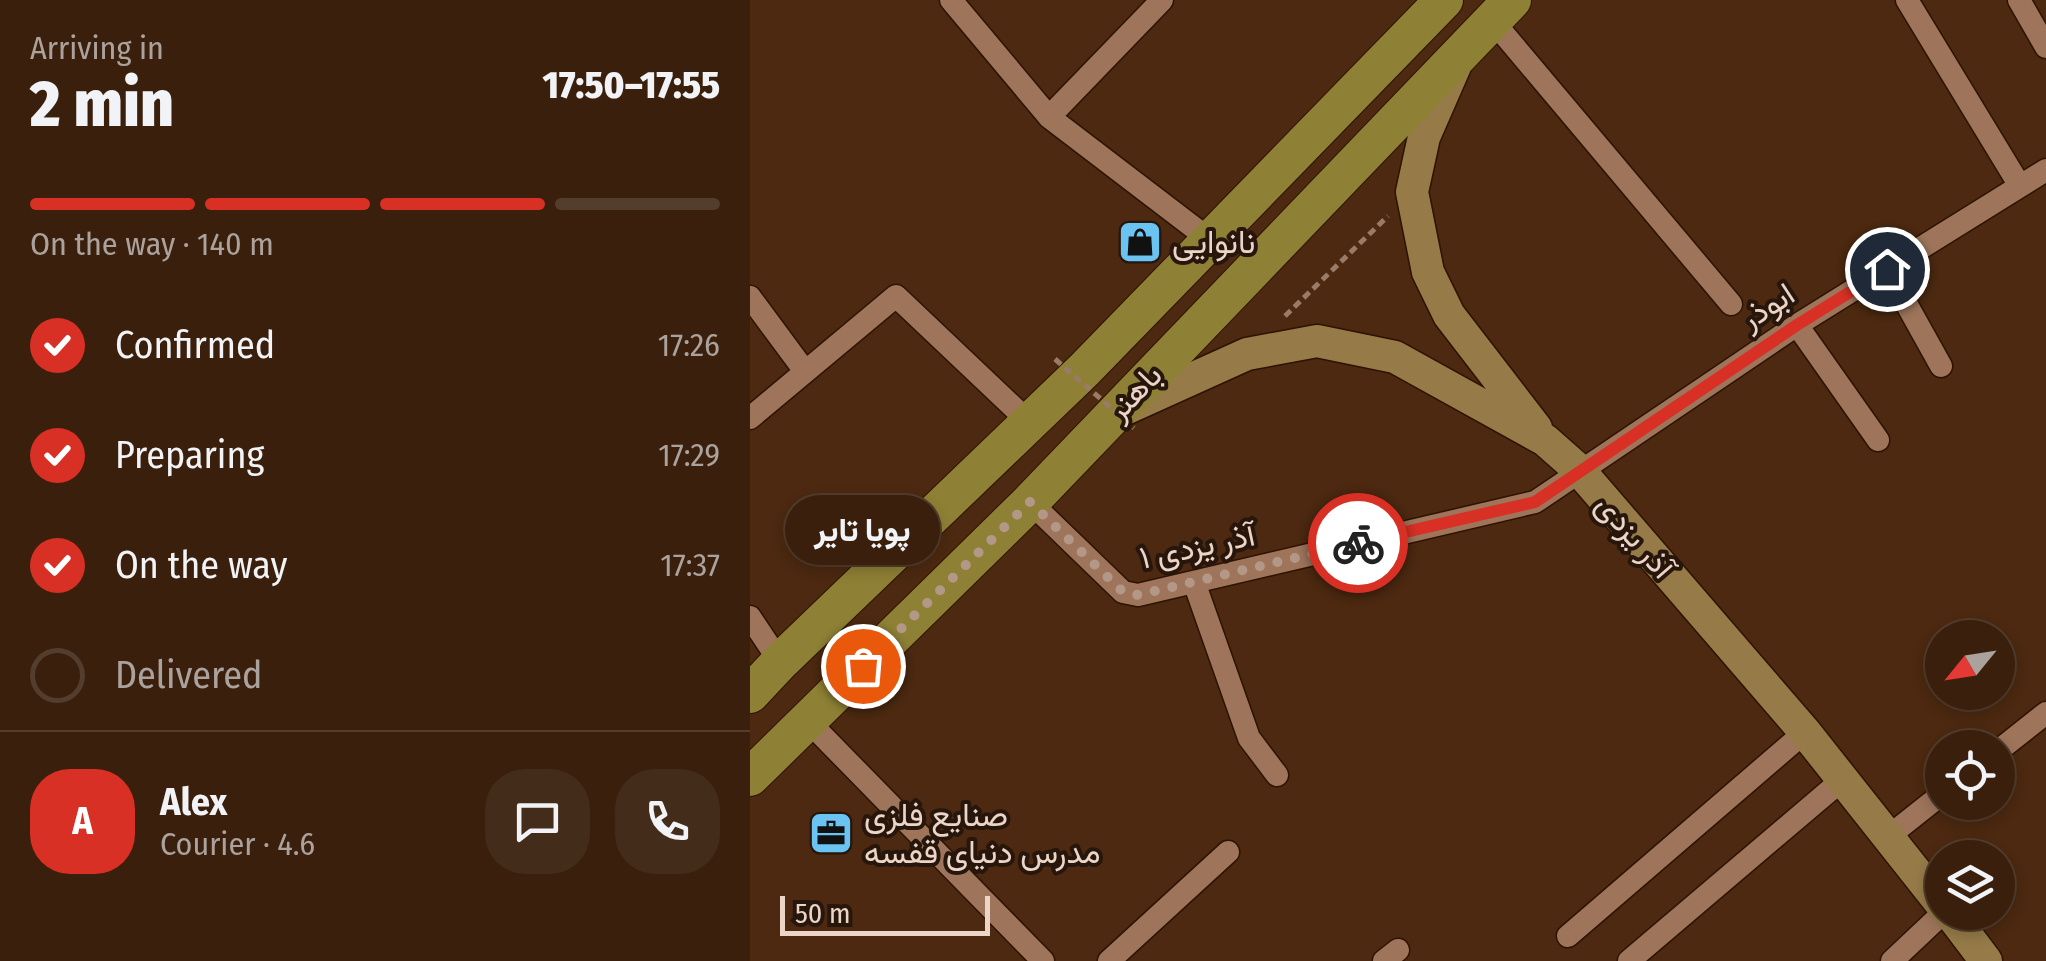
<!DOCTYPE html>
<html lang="en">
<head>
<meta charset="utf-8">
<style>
	:root { --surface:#391f0c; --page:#442c1a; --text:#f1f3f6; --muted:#aba29d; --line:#533d2d; --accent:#d93025 }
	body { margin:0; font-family:"Fira Sans Condensed",Vazirmatn,sans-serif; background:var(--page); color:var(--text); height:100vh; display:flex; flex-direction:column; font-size:38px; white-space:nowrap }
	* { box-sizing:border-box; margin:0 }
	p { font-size:32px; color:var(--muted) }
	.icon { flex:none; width:55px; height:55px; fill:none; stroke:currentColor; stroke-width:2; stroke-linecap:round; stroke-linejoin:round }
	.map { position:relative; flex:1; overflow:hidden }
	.side { display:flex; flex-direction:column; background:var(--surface); width:750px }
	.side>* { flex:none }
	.needle { width:65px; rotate:240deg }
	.fabs { position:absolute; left:1175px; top:620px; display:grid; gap:20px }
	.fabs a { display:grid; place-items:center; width:90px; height:90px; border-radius:50%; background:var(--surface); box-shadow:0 5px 15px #0003,0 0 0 2px var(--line); font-size:50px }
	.scale { position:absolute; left:30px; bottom:25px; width:210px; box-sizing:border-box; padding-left:10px; border:5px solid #ecd4c7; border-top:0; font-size:28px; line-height:35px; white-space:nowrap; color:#ecd4c7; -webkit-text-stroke:8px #27160c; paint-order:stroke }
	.pin { position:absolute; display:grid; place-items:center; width:85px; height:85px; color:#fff; margin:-42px; border:5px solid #fff; border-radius:50%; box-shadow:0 2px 10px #0007 }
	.courier { position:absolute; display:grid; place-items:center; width:100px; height:100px; margin:-50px; border:8px solid #d93025; border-radius:50%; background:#fff; color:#222; box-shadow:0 2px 12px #0007 }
	.bubble { position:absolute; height:70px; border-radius:35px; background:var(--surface); box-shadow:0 5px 15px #0003,0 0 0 2px var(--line); font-size:32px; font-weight:800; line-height:70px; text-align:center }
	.overview em { font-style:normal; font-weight:800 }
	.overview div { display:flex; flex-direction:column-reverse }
	.overview { display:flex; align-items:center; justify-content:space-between; height:170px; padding:0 30px }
	h1 { font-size:65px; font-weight:800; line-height:75px }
	.bar { display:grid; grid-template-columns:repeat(4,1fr); gap:15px 10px; align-content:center; height:120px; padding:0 30px }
	.bar i { height:12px; border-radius:8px; background:var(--line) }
	.bar .active { background:var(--accent) }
	.bar p { grid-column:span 4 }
	.line { display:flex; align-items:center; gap:25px; padding:0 30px; border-top:2px solid var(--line) }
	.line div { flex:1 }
	.round { display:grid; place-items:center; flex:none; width:105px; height:105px; border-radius:40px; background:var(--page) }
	ol { padding:0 30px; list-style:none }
	li { display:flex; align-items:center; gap:30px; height:110px }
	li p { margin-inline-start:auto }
	li .icon { padding:10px; border-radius:50%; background:var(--accent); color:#fff; stroke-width:4 }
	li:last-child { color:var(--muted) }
	li i { width:55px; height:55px; border:5px solid var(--line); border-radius:50% }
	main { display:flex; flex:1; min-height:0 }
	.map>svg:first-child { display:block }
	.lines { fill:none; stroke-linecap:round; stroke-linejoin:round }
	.street-casing { stroke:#2d1302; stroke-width:25 }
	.secondary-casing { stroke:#2d1302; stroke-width:35 }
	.primary-casing { stroke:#2d1302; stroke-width:40 }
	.path { stroke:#997b68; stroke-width:5; stroke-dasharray:8 5; stroke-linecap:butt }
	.street { stroke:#9e755b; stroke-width:22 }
	.secondary { stroke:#967b48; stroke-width:32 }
	.primary { stroke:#8e8135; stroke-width:38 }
	.path-bridge { stroke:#997b68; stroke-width:5; stroke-dasharray:8 5; stroke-linecap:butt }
	.done { stroke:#b49887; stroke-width:10; stroke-dasharray:0 18 }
	.route { stroke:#d93025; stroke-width:12 }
	.labels { text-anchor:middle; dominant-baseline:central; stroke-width:8; stroke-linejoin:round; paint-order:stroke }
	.poi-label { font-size:32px; fill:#ecd4c7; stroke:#27160c; text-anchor:start }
	.street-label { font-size:32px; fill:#ecd4c7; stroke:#27160c }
</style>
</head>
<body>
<main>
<section class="side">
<div class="overview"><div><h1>2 min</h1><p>Arriving in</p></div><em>17:50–17:55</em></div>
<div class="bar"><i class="active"></i><i class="active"></i><i class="active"></i><i></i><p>On the way · 140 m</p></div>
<ol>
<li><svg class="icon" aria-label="check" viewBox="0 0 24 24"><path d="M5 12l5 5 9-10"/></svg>Confirmed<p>17:26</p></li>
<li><svg class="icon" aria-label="check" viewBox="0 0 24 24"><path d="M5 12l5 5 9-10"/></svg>Preparing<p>17:29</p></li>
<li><svg class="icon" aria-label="check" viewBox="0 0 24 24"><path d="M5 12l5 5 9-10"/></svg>On the way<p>17:37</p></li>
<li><i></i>Delivered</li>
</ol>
<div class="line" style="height:180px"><b class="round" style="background:var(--accent);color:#fff">A</b><div><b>Alex</b><p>Courier · 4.6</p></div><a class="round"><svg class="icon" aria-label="chat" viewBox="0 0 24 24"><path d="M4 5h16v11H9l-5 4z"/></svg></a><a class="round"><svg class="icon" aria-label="phone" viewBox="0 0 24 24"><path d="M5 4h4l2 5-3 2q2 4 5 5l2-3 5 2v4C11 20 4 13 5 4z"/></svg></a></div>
</section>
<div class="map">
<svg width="1296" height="961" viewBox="0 0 1296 961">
	<rect width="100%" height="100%" fill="#4c2910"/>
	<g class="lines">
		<!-- street casing -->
		<g class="street-casing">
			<path id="street" d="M 201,0 L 299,117 L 460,240
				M 1157,0 L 1270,186
				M 1269,0 L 1296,47
				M 742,20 L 981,304
				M 299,117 L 412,0
				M 1137,269 L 1191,366
				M 0,297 L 54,370
				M 1047,325 L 1128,440
				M 0,418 L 146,296 L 280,423
				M 280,502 L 373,592 L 388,595 L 785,502 L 1047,325 L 1296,170
				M 444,582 L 499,738 L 527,775
				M 0,617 L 30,662
				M 58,721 L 293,961
				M 1248,751 L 1296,713
				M 1139,836 L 1192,794
				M 818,936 L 1055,732
				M 359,961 L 478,852
				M 634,961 L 648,950
				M 879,961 L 1092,780
				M 1142,961 L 1194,912"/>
		</g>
		<!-- secondary casing -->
		<g class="secondary-casing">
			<path id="secondary" d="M 705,66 L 674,137 L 662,192 L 678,272 L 699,315 L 786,428
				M 373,410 L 497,354 L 567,341 L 645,357 L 795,440 L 829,470 L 1055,732 L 1192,905
				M 1199,912 L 1236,961"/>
		</g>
		<!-- primary casing -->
		<g class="primary-casing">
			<path id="primary" d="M 0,694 L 30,662 L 334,370 L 694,0
				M 0,777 L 280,502 L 762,0"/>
		</g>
		<!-- path -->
		<path class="path" d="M 535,316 L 638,216"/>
		<!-- street -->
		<use href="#street" class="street"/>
		<!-- secondary -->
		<use href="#secondary" class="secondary"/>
		<!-- primary -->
		<use href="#primary" class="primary"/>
		<!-- path-bridge -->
		<path class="path-bridge" d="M 305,359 L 384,428"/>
	</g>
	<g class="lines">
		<!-- done -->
		<path class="done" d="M 113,666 L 280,502 L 373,592 L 388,595 L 608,543"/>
		<!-- route -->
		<path class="route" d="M 608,543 L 785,502 L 1047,325 L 1137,269"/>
	</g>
	<!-- icons -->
	<defs>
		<g id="shop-square" transform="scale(2.25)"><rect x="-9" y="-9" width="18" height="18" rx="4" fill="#6ac3f1" stroke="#27160c"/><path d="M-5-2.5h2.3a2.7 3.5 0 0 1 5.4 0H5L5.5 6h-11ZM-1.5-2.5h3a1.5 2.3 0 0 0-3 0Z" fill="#111"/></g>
		<g id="office-square" transform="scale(2.25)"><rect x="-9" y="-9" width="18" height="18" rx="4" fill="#6ac3f1" stroke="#27160c"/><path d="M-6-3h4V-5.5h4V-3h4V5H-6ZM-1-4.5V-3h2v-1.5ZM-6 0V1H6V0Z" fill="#111"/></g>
	</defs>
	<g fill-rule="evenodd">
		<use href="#shop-square" x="390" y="242"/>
		<use href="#office-square" x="81" y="833"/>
	</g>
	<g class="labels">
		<!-- poi labels -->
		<g class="poi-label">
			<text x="422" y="242">نانوایی</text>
			<text x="114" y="815">صنایع فلزی<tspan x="114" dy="37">مدرس دنیای قفسه</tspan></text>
		</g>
		<!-- street labels -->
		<g class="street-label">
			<text transform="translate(1017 306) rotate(-33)">ابوذر</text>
			<text transform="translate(384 392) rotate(-46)">باهنر</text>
			<text transform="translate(885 536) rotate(49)">آذر یزدی</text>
			<text transform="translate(447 546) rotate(-12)">آذر یزدی ۱</text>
		</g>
	</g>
</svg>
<div class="fabs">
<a><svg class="needle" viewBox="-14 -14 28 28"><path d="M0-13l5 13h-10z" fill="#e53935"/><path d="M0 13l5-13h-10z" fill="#aba29d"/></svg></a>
<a><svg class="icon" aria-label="locate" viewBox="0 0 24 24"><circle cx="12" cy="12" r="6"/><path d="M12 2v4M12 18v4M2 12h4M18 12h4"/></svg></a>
<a><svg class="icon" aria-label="layers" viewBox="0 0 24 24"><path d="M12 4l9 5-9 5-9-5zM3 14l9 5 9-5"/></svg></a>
</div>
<div class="scale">50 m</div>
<div class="pin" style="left:113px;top:666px;background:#ea580c"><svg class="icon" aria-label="bag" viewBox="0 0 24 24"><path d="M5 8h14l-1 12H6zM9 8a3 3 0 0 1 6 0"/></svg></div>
<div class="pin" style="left:1137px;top:269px;background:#1f2937"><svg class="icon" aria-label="home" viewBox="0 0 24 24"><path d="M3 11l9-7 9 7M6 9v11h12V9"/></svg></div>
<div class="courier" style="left:608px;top:543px"><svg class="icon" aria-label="bike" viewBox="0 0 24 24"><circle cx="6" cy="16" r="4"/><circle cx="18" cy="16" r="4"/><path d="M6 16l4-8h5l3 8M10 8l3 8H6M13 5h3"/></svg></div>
<div class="bubble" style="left:35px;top:495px;width:155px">پویا تایر</div>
</div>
</main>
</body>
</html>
